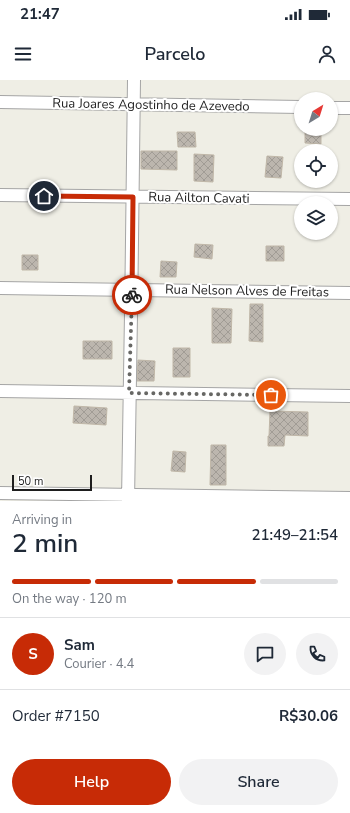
<!DOCTYPE html>
<html lang="en">
<head>
<meta charset="utf-8">
<style>
	:root { --surface:#fff; --page:#f2f2f3; --text:#1f2937; --muted:#747a83; --line:#e0e1e3; --accent:#c72b06 }
	body { margin:0; font-family:"Nunito Sans",sans-serif; background:var(--page); color:var(--text); height:100vh; display:flex; flex-direction:column; font-size:15px; white-space:nowrap }
	* { box-sizing:border-box; margin:0 }
	p { font-size:13px; color:var(--muted) }
	.icon { flex:none; width:22px; height:22px; fill:none; stroke:currentColor; stroke-width:2; stroke-linecap:round; stroke-linejoin:round }
	.map { position:relative; height:421px; overflow:hidden }
	.sheet { display:flex; flex-direction:column; background:var(--surface); flex:1 }
	.sheet>* { flex:none }
	.needle { width:26px; rotate:38deg }
	.tools { position:absolute; left:294px; top:12px; display:grid; gap:8px }
	.tools a { display:grid; place-items:center; width:44px; height:44px; border-radius:50%; background:var(--surface); box-shadow:0 1px 3px #0004; font-size:20px }
	.scale { position:absolute; left:12px; bottom:10px; width:80px; box-sizing:border-box; padding-left:4px; border:2px solid #1e1e1e; border-top:0; font-size:11px; line-height:14px; white-space:nowrap; color:#1e1e1e; -webkit-text-stroke:3px #fff; paint-order:stroke }
	.pin { position:absolute; display:grid; place-items:center; width:34px; height:34px; color:#fff; margin:-17px; border:2px solid #fff; border-radius:50%; box-shadow:0 1px 4px #0007 }
	.courier { position:absolute; display:grid; place-items:center; width:40px; height:40px; margin:-20px; border:3px solid #c72b06; border-radius:50%; background:#fff; color:#222; box-shadow:0 1px 5px #0007 }
	.overview em { font-style:normal; font-weight:600 }
	.overview div { display:flex; flex-direction:column-reverse }
	.overview { display:flex; align-items:center; justify-content:space-between; height:68px; padding:0 12px }
	h1 { font-size:26px; font-weight:600; line-height:30px }
	.bar { display:grid; grid-template-columns:repeat(4,1fr); gap:6px 4px; align-content:center; height:48px; padding:0 12px }
	.bar i { height:5px; border-radius:3px; background:var(--line) }
	.bar .current { background:var(--accent) }
	.bar p { grid-column:span 4 }
	.line { display:flex; align-items:center; gap:10px; padding:0 12px; border-top:1px solid var(--line) }
	.line div { flex:1 }
	.round { display:grid; place-items:center; flex:none; width:42px; height:42px; border-radius:21px; background:var(--page) }
	.cta { display:flex; gap:8px; margin-top:auto; padding:8px 12px }
	.cta a { flex:1; height:46px; border-radius:24px; background:var(--accent); color:#fff; font-size:16px; font-weight:600; line-height:46px; text-align:center }
	.cta a+a { background:var(--page); color:var(--text) }
	.status { display:flex; justify-content:space-between; align-items:center; height:28px; padding:0 20px; background:var(--surface); direction:ltr }
	.status svg { height:11px; fill:currentColor }
	header { display:flex; justify-content:space-between; align-items:center; height:52px; padding:0 12px; background:var(--surface); font-size:18px; font-weight:600 }
	.map>svg:first-child { display:block }
	.building { fill:url(#building-cross-hatch); stroke:#c0b7a8 }
	.lines { fill:none; stroke-linecap:round; stroke-linejoin:round }
	.minor-casing { stroke:#a5a5a5; stroke-width:14 }
	.minor { stroke:#fff; stroke-width:12 }
	.done { stroke:#676764; stroke-width:4; stroke-dasharray:0 7.2 }
	.route { stroke:#c72b06; stroke-width:5 }
	.labels { text-anchor:middle; dominant-baseline:central; stroke-width:4; stroke-linejoin:round; paint-order:stroke }
	.street-label { font-size:13px; fill:#1e1e1e; stroke:#fff }
</style>
</head>
<body>
<div class="status"><b>21:47</b><svg viewBox="0 0 49 12"><path d="M0 12V9h3v3zM5 12V6h3v6zM10 12V3h3v9zM15 12V0h3v12zM26 1h20v11H26zM47 4h2v5h-2z"/></svg></div>
<header><svg class="icon" aria-label="menu" viewBox="0 0 24 24"><path d="M4 6h16M4 12h16M4 18h16"/></svg>Parcelo<svg class="icon" aria-label="person" viewBox="0 0 24 24"><circle cx="12" cy="8" r="4"/><path d="M4 21q1-7 8-7t8 7"/></svg></header>
<div class="map">
<svg width="350" height="421" viewBox="0 0 350 421">
	<defs>
		<pattern id="building-cross-hatch" width="8" height="8" patternUnits="userSpaceOnUse"><rect width="8" height="8" fill="#bcb6ae"/><path d="M0 0l8 8M0 8l8-8" fill="none" stroke="#a19c95"/></pattern>
	</defs>
	<rect width="100%" height="100%" fill="#efeee5"/>
	<!-- building -->
	<path class="building" d="M 305,49 L 321,49 L 321,64 L 305,63 Z
		M 177,52 L 195,52 L 196,67 L 178,67 Z
		M 141,71 L 177,71 L 177,90 L 141,89 Z
		M 194,74 L 214,75 L 213,102 L 194,101 Z
		M 267,76 L 283,77 L 281,98 L 265,97 Z
		M 195,164 L 213,165 L 212,179 L 194,177 Z
		M 266,166 L 284,166 L 284,181 L 266,181 Z
		M 22,175 L 38,175 L 38,190 L 22,190 Z
		M 161,181 L 177,182 L 176,197 L 160,197 Z
		M 250,224 L 263,224 L 263,262 L 249,261 Z
		M 212,228 L 232,229 L 231,263 L 212,263 Z
		M 83,261 L 112,261 L 112,279 L 83,279 Z
		M 173,268 L 190,268 L 190,297 L 173,297 Z
		M 138,280 L 155,281 L 154,301 L 137,301 Z
		M 74,326 L 107,328 L 106,345 L 73,343 Z
		M 270,331 L 308,332 L 308,356 L 285,355 L 284,366 L 268,366 L 268,356 L 269,356 Z
		M 211,365 L 226,365 L 226,405 L 210,405 Z
		M 173,371 L 186,372 L 185,392 L 171,391 Z"/>
	<g class="lines">
		<!-- minor casing -->
		<g class="minor-casing">
			<path id="minor" d="M 0,22 L 301,27
				M 331,28 L 350,28
				M 0,115 L 350,119
				M 0,208 L 350,213
				M 0,311 L 350,316
				M 0,413 L 350,418
				M 128,421 C 130,281 133,140 134,0"/>
		</g>
		<!-- minor -->
		<use href="#minor" class="minor"/>
	</g>
	<g class="lines">
		<!-- done -->
		<path class="done" d="M 132,215 L 129,313 L 271,315"/>
		<!-- route -->
		<path class="route" d="M 44,116 L 133,117 L 132,215"/>
	</g>
	<g class="labels">
		<!-- street labels -->
		<g class="street-label">
			<text transform="translate(151 25) rotate(1)">Rua Joares Agostinho de Azevedo</text>
			<text transform="translate(199 118) rotate(1)">Rua Ailton Cavati</text>
			<text transform="translate(247 211) rotate(1)">Rua Nelson Alves de Freitas</text>
		</g>
	</g>
</svg>
<div class="tools">
<a><svg class="needle" viewBox="-14 -14 28 28"><path d="M0-13l5 13h-10z" fill="#e53935"/><path d="M0 13l5-13h-10z" fill="#747a83"/></svg></a>
<a><svg class="icon" aria-label="locate" viewBox="0 0 24 24"><circle cx="12" cy="12" r="6"/><path d="M12 2v4M12 18v4M2 12h4M18 12h4"/></svg></a>
<a><svg class="icon" aria-label="layers" viewBox="0 0 24 24"><path d="M12 4l9 5-9 5-9-5zM3 14l9 5 9-5"/></svg></a>
</div>
<div class="scale">50 m</div>
<div class="pin" style="left:271px;top:315px;background:#ea580c"><svg class="icon" aria-label="bag" viewBox="0 0 24 24"><path d="M5 8h14l-1 12H6zM9 8a3 3 0 0 1 6 0"/></svg></div>
<div class="pin" style="left:44px;top:116px;background:#1f2937"><svg class="icon" aria-label="home" viewBox="0 0 24 24"><path d="M3 11l9-7 9 7M6 9v11h12V9"/></svg></div>
<div class="courier" style="left:132px;top:215px"><svg class="icon" aria-label="bike" viewBox="0 0 24 24"><circle cx="6" cy="16" r="4"/><circle cx="18" cy="16" r="4"/><path d="M6 16l4-8h5l3 8M10 8l3 8H6M13 5h3"/></svg></div>
</div>
<section class="sheet">
<div class="overview"><div><h1>2 min</h1><p>Arriving in</p></div><em>21:49–21:54</em></div>
<div class="bar"><i class="current"></i><i class="current"></i><i class="current"></i><i></i><p>On the way · 120 m</p></div>
<div class="line" style="height:72px"><b class="round" style="background:var(--accent);color:#fff">S</b><div><b>Sam</b><p>Courier · 4.4</p></div><a class="round"><svg class="icon" aria-label="chat" viewBox="0 0 24 24"><path d="M4 5h16v11H9l-5 4z"/></svg></a><a class="round"><svg class="icon" aria-label="phone" viewBox="0 0 24 24"><path d="M5 4h4l2 5-3 2q2 4 5 5l2-3 5 2v4C11 20 4 13 5 4z"/></svg></a></div>
<div class="line" style="height:52px"><div>Order #7150</div><b>R$30.06</b></div>
<div class="cta"><a>Help</a><a>Share</a></div>
</section>
</body>
</html>
